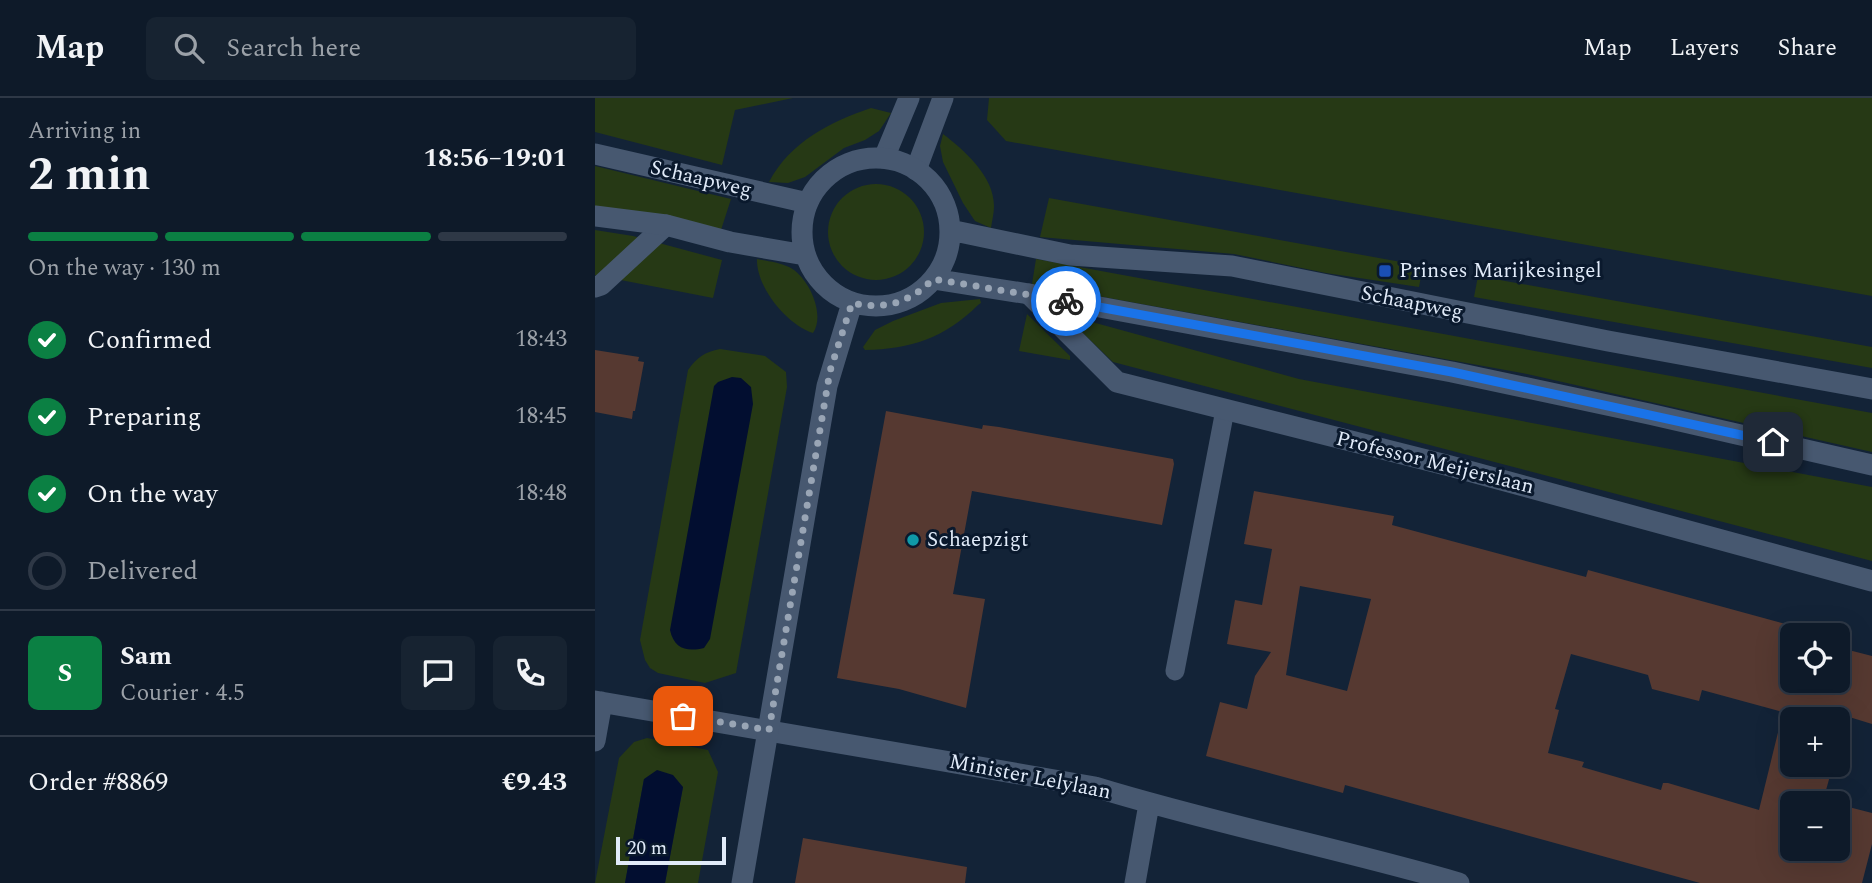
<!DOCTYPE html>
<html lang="en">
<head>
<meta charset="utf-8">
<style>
	:root { --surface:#0e1a29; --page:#172331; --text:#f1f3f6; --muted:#9ba1a8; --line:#2e3846; --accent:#0b8043 }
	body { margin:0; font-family:Spectral,serif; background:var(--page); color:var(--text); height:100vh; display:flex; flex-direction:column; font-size:26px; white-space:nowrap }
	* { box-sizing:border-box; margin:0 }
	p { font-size:23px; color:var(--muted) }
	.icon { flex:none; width:38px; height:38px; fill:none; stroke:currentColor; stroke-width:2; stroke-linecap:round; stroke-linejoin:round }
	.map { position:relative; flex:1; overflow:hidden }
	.side { display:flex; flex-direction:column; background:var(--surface); width:595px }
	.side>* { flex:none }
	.controls { position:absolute; left:1185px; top:525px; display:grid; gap:14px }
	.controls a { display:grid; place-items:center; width:70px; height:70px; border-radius:10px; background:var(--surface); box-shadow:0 7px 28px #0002,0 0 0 2px var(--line); font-size:35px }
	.scale { position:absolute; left:21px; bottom:18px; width:110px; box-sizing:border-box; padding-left:7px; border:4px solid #e1ebf9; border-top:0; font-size:19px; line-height:24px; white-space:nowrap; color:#e1ebf9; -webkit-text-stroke:5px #0a192d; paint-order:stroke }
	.pin { position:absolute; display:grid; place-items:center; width:60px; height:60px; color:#fff; margin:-30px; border-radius:14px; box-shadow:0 4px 10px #0006 }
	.courier { position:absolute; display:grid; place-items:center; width:70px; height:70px; margin:-35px; border:5px solid #1a73e8; border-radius:50%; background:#fff; color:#222; box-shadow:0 2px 9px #0007 }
	.head em { font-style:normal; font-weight:700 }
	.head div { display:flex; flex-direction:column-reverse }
	.head { display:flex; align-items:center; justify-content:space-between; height:119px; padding:0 28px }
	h1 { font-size:46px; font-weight:700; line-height:52px }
	.bar { display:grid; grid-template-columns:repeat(4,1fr); gap:10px 7px; align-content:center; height:84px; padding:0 28px }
	.bar i { height:9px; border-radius:5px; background:var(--line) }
	.bar .current { background:var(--accent) }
	.bar p { grid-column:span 4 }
	.line { display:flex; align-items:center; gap:18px; padding:0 28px; border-top:2px solid var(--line) }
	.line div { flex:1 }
	.round { display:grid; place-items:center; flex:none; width:74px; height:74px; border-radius:10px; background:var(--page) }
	ol { padding:0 28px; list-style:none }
	li { display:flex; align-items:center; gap:21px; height:77px }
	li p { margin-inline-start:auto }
	li .icon { padding:7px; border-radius:50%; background:var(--accent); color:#fff; stroke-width:4 }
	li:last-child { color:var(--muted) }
	li i { width:38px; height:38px; border:4px solid var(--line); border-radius:50% }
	header { display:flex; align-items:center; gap:42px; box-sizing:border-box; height:98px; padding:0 35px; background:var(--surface); border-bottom:2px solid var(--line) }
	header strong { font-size:33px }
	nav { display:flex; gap:38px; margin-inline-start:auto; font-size:24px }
	.search { width:490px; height:63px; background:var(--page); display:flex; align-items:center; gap:18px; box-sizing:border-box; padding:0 24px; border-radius:10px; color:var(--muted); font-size:26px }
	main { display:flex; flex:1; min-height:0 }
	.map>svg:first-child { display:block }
	.green { fill:#263915 }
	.water { fill:#020e30 }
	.building { fill:#563931; fill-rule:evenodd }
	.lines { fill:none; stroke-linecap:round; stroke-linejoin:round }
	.service { stroke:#475870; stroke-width:19 }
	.minor { stroke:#475870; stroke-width:21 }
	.tertiary { stroke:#475870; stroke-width:21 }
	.done { stroke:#99a5b5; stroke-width:7; stroke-dasharray:0 12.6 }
	.route { stroke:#1a73e8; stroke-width:9 }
	.transit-dot { fill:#1a4fb4; stroke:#0a192d; stroke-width:2.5 }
	.culture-dot { fill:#0f9aa8; stroke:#0a192d; stroke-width:2.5 }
	.labels { text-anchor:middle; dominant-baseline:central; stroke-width:6; stroke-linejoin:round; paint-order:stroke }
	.street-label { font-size:21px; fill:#e1ebf9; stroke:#0a192d }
	.poi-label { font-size:21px; fill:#e1ebf9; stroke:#0a192d; text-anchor:start }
</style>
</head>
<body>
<header>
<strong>Map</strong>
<div class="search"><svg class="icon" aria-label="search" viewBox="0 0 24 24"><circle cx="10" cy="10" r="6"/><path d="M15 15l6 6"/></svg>Search here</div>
<nav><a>Map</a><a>Layers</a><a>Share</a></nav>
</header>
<main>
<section class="side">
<div class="head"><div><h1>2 min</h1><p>Arriving in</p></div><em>18:56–19:01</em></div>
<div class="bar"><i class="current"></i><i class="current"></i><i class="current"></i><i></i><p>On the way · 130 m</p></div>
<ol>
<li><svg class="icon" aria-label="check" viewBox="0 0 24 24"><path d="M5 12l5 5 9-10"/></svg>Confirmed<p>18:43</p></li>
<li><svg class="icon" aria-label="check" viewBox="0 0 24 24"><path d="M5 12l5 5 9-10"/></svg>Preparing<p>18:45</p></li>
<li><svg class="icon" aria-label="check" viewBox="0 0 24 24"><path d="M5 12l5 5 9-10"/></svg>On the way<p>18:48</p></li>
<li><i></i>Delivered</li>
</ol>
<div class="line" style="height:126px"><b class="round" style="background:var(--accent);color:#fff">S</b><div><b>Sam</b><p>Courier · 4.5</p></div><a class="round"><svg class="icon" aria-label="chat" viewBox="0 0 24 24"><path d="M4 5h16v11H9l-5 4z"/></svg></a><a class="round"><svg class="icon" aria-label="phone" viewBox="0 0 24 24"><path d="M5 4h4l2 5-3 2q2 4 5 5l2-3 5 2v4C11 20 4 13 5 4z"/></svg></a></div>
<div class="line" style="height:91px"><div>Order #8869</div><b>€9.43</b></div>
</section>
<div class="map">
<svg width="1277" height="785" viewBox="0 0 1277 785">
	<rect width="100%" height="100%" fill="#132337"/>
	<!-- green -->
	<path class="green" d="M 0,0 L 198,0 L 140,12 L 127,67 L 0,34 Z
		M 394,0 L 1277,0 L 1277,198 L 411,43 L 392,22 Z
		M 276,10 L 296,15 L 284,33 L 270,42 L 249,50 L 210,79 L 193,85 L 174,84 C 195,44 235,24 276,10 Z
		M 348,36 C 369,52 399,78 399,108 C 399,115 397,123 396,130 L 380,123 L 368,105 L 348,64 L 345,48 Z
		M 0,68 L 136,101 L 126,132 L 0,108 Z
		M233 134a48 48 0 1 1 96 0a48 48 0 1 1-96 0Z
		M 454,100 L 828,168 L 824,189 L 731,175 L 639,156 L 445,139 Z
		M 0,132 L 38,138 L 127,162 L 118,200 L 0,177 Z
		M 162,161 C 172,163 184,164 194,169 C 213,178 231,216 218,235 C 192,227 161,189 162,161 Z
		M 441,161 L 1277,315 L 1277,354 L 932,276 L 437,186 Z
		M 883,178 L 1277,249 L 1277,270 L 879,199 Z
		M 385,201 L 386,205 L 383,207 C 350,240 316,251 270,252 L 268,249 L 280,232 L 298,223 L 346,205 Z
		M 432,216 L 475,258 L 475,262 L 424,253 Z
		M 468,216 L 704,281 L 1277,389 L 1277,463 L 518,264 Z
		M 125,251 L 170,258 L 191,274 L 192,289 L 141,575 L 110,585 L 63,575 L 55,570 L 50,562 L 45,542 L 93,272 C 102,259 110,254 125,251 Z
		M 52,640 L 113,652 L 123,674 L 103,785 L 70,785 L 88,689 L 49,681 L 30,785 L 0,785 L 24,660 L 39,644 Z"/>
	<!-- water -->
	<path class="water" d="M 137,279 L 146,280 L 156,289 L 158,306 L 115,541 L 109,550 C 92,554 79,551 75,532 L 119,288 L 123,284 Z
		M 62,672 L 78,677 L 88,689 L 70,785 L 30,785 L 49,681 Z"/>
	<!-- building -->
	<path class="building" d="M 0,252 L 44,259 L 43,263 L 49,264 L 40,313 L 38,313 L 37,321 L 0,314 Z
		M 291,313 L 387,331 L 388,327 L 404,329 L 578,361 L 579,366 L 567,427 L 377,393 L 358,496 L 390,501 L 371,610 L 304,591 L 242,580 Z
		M 659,393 L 799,418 L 797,427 L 991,479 L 993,472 L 1198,528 L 1196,536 L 1201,537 L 1197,537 L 1197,583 L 1242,583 L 1242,549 L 1277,558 L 1277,626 L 1251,618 L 1242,649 L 1242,621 L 1197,621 L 1197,667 L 1238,667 L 1228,703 L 1238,705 L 1197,705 L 1197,751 L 1242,751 L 1242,706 L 1277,715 L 1277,746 L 1267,785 L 1105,785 L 750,687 L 748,695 L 611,658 L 625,604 L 652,611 L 660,578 L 676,554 L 632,546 L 640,502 L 667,507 L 677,451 L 649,446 ZM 705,488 L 776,501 L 752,593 L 691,577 ZM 976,556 L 1053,577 L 1057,591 L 1104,603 L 1107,592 L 1188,614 L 1164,712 L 1073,685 L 1068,685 L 1066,692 L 987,669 L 989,664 L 953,655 L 964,612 L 960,611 Z
		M 208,740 L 372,769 L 370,785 L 200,785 Z"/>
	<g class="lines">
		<!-- service -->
		<path class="service" d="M 580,573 L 630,312"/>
		<!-- minor -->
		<path class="minor" d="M 289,60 L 314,0
			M 321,72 L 348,0
			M 0,189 L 6,187 L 71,127
			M 434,196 L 522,284 L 855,368 L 1277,483
			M 0,603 L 500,689 C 620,726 744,750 864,785
			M 0,643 L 7,604
			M 540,785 L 554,706"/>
		<!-- tertiary -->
		<path class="tertiary" d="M 0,56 L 213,105
			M207 134a74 74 0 1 1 148 0a74 74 0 1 1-148 0Z
			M 0,118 L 71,127 L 135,144 L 210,157
			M 355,132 L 475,157 L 637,168 L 1013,243 L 1277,291
			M 338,181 L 434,196 L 857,274 L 1054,316 L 1277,367
			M 147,785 L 232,288 L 257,205"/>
	</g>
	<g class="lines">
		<!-- done -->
		<path class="done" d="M 88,618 L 174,632 L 235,273 L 257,205 C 289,212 315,205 338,181 L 471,203"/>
		<!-- route -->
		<path class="route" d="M 471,203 L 857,274 L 1178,344"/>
	</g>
	<!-- markers -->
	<rect class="transit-dot" x="783" y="166" width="14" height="14" rx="3.5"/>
	<circle class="culture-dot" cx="318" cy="442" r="7"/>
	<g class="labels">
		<!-- street labels -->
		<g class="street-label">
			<text transform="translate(106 81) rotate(13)">Schaapweg</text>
			<text transform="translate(817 205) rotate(11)">Schaapweg</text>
			<text transform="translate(840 365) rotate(14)">Professor Meijerslaan</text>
			<text transform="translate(435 679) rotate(11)">Minister Lelylaan</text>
		</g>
		<!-- poi labels -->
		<g class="poi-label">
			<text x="804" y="173">Prinses Marijkesingel</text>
			<text x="332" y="442">Schaepzigt</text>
		</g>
	</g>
</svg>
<div class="controls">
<a><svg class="icon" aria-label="locate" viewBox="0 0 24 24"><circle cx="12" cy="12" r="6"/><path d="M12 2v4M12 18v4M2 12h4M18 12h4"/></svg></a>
<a>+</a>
<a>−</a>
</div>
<div class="scale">20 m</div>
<div class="pin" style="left:88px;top:618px;background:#ea580c"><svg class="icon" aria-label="bag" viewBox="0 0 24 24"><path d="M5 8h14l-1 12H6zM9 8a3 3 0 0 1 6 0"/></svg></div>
<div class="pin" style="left:1178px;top:344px;background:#1f2937"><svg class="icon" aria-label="home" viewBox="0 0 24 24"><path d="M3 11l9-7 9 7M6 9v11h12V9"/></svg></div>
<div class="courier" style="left:471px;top:203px"><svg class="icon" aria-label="bike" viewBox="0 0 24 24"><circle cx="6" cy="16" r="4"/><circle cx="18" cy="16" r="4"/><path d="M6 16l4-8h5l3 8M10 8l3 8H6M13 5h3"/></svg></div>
</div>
</main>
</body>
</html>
